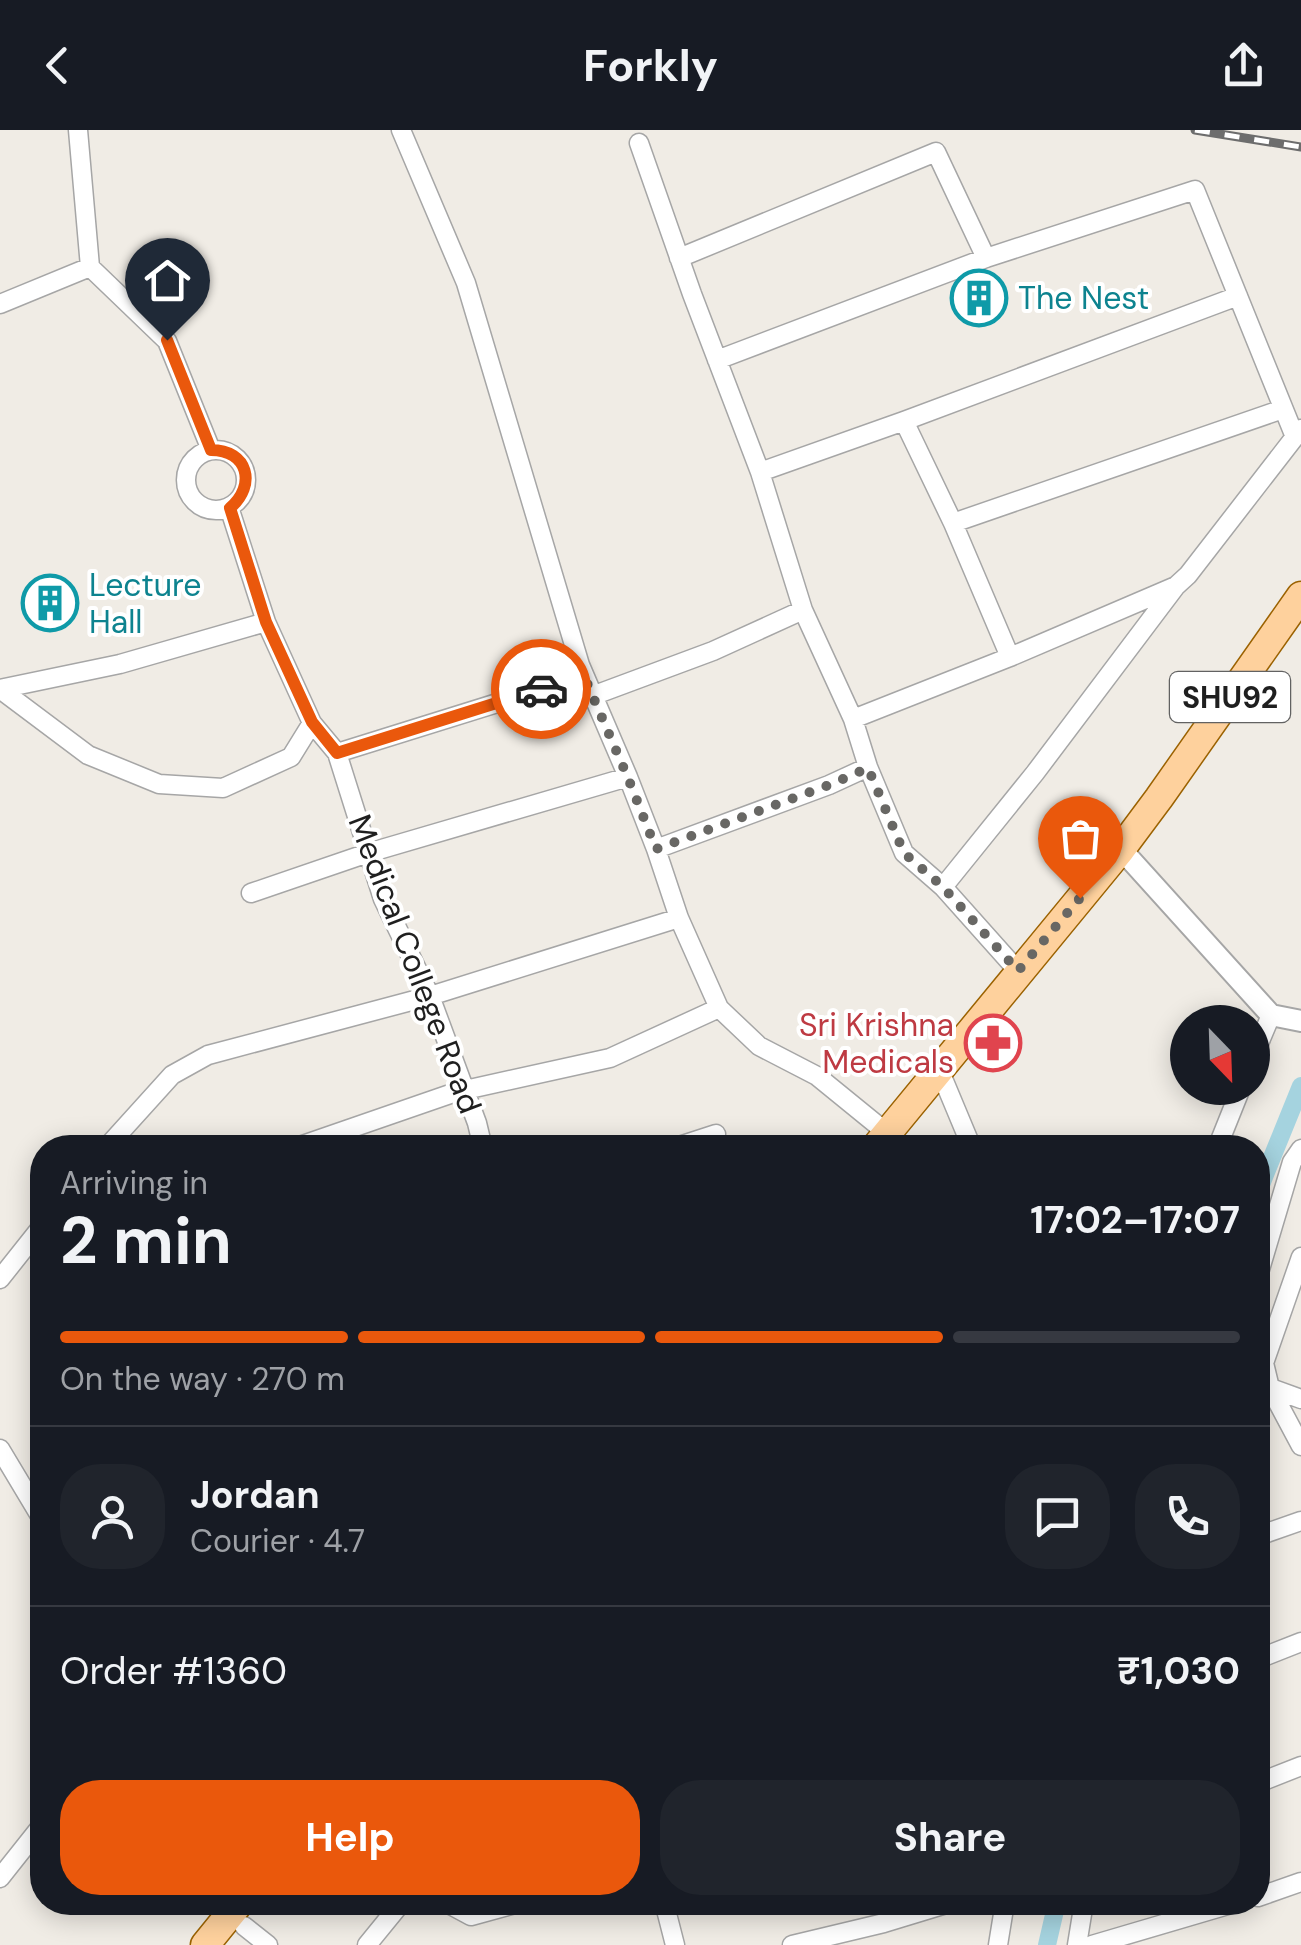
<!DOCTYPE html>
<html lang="en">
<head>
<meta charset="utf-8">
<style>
	:root { --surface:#171b24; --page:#20242c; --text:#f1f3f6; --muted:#9ea1a6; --line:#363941; --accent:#ea580c }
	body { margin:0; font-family:"DM Sans",sans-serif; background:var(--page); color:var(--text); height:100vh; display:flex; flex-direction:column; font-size:38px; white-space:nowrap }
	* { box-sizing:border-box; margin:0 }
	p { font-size:32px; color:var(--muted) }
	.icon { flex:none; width:55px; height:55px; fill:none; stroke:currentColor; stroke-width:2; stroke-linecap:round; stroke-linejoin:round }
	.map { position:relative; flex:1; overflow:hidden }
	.side { position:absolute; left:30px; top:1005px; width:1240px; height:780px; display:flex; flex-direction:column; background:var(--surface); border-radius:40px; box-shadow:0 5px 25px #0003 }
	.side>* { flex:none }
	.needle { width:65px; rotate:157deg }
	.fabs { position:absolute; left:1170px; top:875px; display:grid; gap:20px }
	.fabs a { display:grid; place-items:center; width:100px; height:100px; border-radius:50%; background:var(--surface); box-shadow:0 5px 25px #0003; font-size:50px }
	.pin { position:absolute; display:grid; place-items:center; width:85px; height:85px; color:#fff; margin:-102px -42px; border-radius:50% 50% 50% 0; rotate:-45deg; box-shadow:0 0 10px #0007 }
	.pin .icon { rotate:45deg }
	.courier { position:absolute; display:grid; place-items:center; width:100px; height:100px; margin:-50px; border:8px solid #ea580c; border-radius:50%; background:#fff; color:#222; box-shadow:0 2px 12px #0007 }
	.head em { font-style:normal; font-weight:700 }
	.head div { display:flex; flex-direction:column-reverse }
	.head { display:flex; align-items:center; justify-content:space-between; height:170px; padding:0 30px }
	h1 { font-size:65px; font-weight:700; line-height:75px }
	.bar { display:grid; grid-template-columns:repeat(4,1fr); gap:15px 10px; align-content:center; height:120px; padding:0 30px }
	.bar i { height:12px; border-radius:8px; background:var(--line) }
	.bar .current { background:var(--accent) }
	.bar p { grid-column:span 4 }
	.line { display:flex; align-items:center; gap:25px; padding:0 30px; border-top:2px solid var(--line) }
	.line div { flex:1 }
	.round { display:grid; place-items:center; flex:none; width:105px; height:105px; border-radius:40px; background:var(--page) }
	.cta { display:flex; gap:20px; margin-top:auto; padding:20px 30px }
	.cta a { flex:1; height:115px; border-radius:40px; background:var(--accent); color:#fff; font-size:40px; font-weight:700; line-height:115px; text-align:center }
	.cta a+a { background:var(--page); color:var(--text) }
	header { display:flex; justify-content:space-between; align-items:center; height:130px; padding:0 30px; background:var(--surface); font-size:45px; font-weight:700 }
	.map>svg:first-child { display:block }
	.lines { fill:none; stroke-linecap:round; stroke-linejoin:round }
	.canal { stroke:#a5d3df; stroke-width:18 }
	.minor-casing { stroke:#a6a6a6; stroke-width:21 }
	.tertiary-casing { stroke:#a6a6a6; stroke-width:24 }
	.primary-casing { stroke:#9b6200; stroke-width:31 }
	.minor { stroke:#fff; stroke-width:18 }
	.tertiary { stroke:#fff; stroke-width:20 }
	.primary { stroke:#fed19d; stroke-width:28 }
	.rail-casing { stroke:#6d6d6d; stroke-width:9 }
	.rail { stroke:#fff; stroke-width:5; stroke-dasharray:15; stroke-linecap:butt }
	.done { stroke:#686764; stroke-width:10; stroke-dasharray:0 18 }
	.route { stroke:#ea580c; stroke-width:12 }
	.labels { text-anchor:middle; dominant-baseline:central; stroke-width:8; stroke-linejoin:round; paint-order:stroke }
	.shield { fill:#fff; stroke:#626262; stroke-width:2.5 }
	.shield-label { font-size:30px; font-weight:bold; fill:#1f1f1f }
	.culture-label { font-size:32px; fill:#0d838f; stroke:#fff; text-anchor:start }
	.street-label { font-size:32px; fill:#1f1f1f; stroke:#fff }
	.health-label { font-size:32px; fill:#be3a42; stroke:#fff; text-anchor:end }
</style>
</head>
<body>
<header><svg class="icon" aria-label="back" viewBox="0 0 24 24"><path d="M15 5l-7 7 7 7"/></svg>Forkly<svg class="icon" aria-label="share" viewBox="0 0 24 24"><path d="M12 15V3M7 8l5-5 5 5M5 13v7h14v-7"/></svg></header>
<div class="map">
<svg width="1301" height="1815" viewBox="0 0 1301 1815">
	<rect width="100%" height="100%" fill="#f0ece5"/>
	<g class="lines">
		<!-- canal -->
		<path class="canal" d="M 1258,1062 L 1301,956
			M 1047,1815 L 1057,1772"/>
		<!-- minor casing -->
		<g class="minor-casing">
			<path id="minor" d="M 401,0 L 466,153 L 580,535 L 628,647 L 656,719 L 679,788 L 719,878 L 759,916 L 817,946 L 887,1003
				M 639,13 L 692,164 L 760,342 L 803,480 L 853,589 L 868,637 L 904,723 L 943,757
				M 679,128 L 936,22 L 986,128
				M 90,137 L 167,211 L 211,320
				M 0,174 L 90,137 L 78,0
				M 717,230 L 986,128 L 1195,60 L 1295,307
				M 904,291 L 953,393 L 1010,527
				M186 350a30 30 0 1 1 60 0a30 30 0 1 1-60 0Z
				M 760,342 L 904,291 L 1238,166
				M 229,377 L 266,492 L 312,593 L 337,623 L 383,769 L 430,866 L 477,993 L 483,1018
				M 953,393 L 1283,279
				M 0,559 L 88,625 L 159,654 L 223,658 L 291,627 L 312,593
				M 0,559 L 120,534 L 266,492
				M 592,566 L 713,521 L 803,480
				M 853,589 L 1010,527 L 1176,456
				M 337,623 L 584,546
				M 656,719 L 829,655 L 868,637
				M 251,763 L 368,723 L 628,647
				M 1018,841 L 943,757 L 1035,643 L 1176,456 L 1188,445 L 1301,299
				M 1252,930 L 1271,885
				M 939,939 L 972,1018
				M 106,1018 L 172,945 L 208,925 L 430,866 L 679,788
				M 294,1018 L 456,962 L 610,928 L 719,878
				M 673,1018 L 716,1004
				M 1217,1018 L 1241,958
				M 1301,1127 L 1264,1233 L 1270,1258 L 1301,1316
				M 1258,1146 L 1292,1032 L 1301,1019
				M 0,1149 L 42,1096
				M 1268,1257 L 1301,1269
				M 0,1319 L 42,1389
				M 1258,1406 L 1301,1391
				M 1258,1529 L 1301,1512
				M 1258,1653 L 1301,1636
				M 0,1748 L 42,1695
				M 1258,1767 L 1301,1752
				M 445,1772 L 471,1786 L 522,1772
				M 664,1772 L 675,1815
				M 244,1796 L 268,1815
				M 367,1815 L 402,1772
				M 792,1815 L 884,1793 L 953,1772
				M 998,1815 L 1005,1772
				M 1077,1815 L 1084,1772
				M 1092,1815 L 1238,1772"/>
		</g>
		<!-- tertiary casing -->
		<g class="tertiary-casing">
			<path id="tertiary" d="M 1121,719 L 1271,885 L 1301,891"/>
		</g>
		<!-- primary casing -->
		<g class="primary-casing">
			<path id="primary" d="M 875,1018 L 1121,719 L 1159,668 L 1301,466
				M 205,1815 L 240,1772"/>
		</g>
		<!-- minor -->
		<use href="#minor" class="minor"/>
		<!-- tertiary -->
		<use href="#tertiary" class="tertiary"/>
		<!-- primary -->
		<use href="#primary" class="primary"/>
		<!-- rail casing -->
		<g class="rail-casing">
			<path id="rail" d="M 1195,0 L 1301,17"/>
		</g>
		<!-- rail -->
		<use href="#rail" class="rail"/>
	</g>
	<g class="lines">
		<!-- done -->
		<path class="done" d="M 541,559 L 584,546 L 628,648 L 656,719 L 829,655 L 868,638 L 904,723 L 943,757 L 1018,841 L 1080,768"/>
		<!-- route -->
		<path class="route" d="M 167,210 L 211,320 C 248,320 257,355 230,378 L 266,492 L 312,592 L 337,623 L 541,559"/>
	</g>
	<!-- icons -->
	<defs>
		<g id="building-ring" transform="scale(2.875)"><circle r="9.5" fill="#fff" stroke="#0f9aa8" stroke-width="1.5"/><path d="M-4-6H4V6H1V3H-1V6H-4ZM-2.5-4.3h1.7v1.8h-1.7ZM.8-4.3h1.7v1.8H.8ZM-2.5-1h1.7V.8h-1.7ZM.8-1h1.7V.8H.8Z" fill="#0f9aa8"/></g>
		<g id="pharmacy-ring" transform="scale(2.875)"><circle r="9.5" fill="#fff" stroke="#e0444e" stroke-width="1.5"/><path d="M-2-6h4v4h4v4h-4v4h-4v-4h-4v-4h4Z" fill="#e0444e"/></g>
	</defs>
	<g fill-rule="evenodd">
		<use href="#building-ring" x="979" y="168"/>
		<use href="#building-ring" x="50" y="473"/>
		<use href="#pharmacy-ring" x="993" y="913"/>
	</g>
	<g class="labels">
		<!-- shield labels -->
		<rect class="shield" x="1170" y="542" width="120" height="50" rx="8"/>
		<g class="shield-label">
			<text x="1230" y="567">SHU92</text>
		</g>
		<!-- culture labels -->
		<g class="culture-label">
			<text x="1018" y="168">The Nest</text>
			<text x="89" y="455">Lecture<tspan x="89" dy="37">Hall</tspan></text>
		</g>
		<!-- street labels -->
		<g class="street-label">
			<text transform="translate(415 834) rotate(69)">Medical College Road</text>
		</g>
		<!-- health labels -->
		<g class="health-label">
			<text x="954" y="895">Sri Krishna<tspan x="954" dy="37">Medicals</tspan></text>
		</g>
	</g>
</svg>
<div class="fabs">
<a><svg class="needle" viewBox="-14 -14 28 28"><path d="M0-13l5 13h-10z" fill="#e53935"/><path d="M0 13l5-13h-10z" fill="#9ea1a6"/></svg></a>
</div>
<div class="pin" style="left:1080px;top:768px;background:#ea580c"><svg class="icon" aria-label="bag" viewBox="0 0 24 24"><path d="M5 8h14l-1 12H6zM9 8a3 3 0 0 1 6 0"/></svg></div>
<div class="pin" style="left:167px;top:210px;background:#1f2937"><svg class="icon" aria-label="home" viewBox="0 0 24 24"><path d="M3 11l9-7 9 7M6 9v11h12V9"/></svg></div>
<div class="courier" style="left:541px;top:559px"><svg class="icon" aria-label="car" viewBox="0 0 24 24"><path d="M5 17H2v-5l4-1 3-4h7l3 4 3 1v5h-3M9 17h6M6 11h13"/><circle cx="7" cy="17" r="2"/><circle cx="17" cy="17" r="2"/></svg></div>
<section class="side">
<div class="head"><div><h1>2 min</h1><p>Arriving in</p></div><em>17:02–17:07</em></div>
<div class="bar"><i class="current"></i><i class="current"></i><i class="current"></i><i></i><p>On the way · 270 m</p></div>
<div class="line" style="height:180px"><a class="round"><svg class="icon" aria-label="person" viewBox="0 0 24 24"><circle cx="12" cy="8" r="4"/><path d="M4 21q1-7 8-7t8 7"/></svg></a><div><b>Jordan</b><p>Courier · 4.7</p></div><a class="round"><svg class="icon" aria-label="chat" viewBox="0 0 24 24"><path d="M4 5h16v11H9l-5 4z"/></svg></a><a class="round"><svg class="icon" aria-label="phone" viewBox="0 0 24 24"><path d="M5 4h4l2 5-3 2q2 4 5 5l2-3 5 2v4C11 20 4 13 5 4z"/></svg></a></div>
<div class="line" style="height:130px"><div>Order #1360</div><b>₹1,030</b></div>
<div class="cta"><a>Help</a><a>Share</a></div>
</section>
</div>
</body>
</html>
